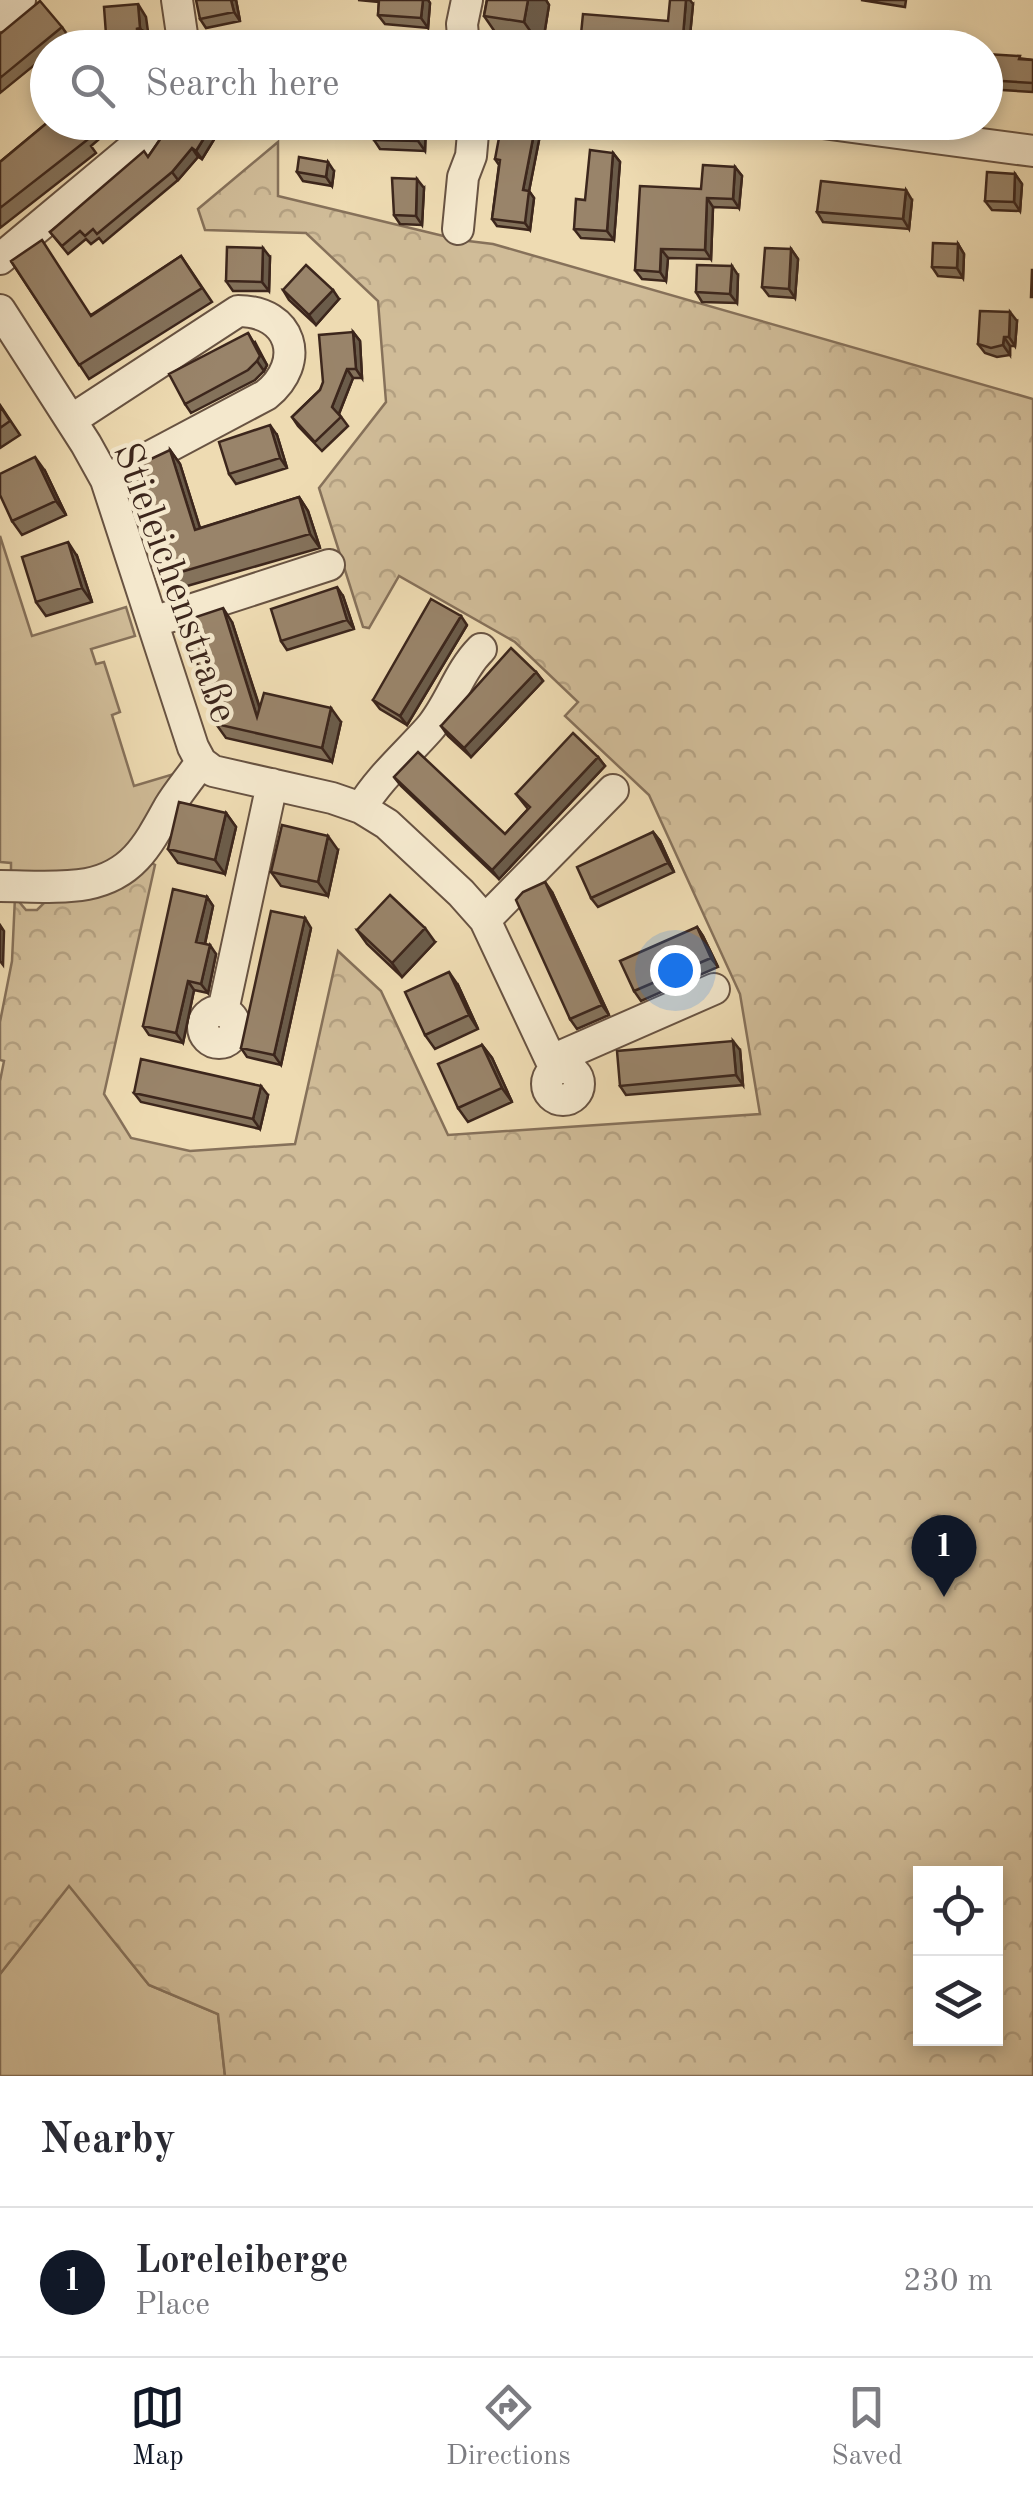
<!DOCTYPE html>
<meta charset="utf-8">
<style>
:root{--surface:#fff;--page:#f7f7f7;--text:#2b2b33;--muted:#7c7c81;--line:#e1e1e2;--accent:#111827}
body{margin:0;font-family:"Old Standard TT",serif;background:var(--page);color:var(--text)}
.controls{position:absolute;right:30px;bottom:30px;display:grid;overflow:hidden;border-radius:0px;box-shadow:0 5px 15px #0003}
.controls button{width:90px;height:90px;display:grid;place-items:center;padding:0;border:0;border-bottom:2px solid var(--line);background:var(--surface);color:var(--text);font:50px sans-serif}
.you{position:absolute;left:675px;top:970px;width:35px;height:35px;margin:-25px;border:8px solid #fff;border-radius:50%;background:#1a73e8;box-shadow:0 0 0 15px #1a73e833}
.badge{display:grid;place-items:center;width:65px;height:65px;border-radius:50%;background:var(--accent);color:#fff;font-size:32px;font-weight:700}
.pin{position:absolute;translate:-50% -82px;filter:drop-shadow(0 2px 5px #0008)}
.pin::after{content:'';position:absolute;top:52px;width:35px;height:30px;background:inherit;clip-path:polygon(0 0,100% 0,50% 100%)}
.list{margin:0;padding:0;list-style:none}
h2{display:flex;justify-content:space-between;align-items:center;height:130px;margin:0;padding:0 40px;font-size:42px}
h2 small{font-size:32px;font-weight:400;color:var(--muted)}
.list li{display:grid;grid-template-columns:65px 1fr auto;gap:30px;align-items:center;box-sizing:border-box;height:150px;padding:0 40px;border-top:2px solid var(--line)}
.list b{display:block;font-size:38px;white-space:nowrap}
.list p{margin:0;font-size:32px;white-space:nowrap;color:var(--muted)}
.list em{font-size:32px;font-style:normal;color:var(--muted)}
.icon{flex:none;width:55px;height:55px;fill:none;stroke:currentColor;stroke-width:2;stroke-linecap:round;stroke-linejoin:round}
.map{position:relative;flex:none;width:1033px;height:2076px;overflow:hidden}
.search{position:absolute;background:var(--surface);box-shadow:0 5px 15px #0003;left:30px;right:30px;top:30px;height:110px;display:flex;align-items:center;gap:25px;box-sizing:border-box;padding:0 35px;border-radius:55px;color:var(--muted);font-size:38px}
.sheet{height:280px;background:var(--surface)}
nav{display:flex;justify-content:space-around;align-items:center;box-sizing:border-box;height:140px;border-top:2px solid var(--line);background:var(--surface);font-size:28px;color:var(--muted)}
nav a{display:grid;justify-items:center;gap:5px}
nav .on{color:var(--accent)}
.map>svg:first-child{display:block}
.green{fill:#d0bc98;stroke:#86715a;stroke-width:2.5}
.forest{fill:url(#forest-crowns);stroke:#86715a;stroke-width:2.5;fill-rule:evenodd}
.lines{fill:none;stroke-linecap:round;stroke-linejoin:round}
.minor-casing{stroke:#685342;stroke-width:34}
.minor{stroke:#f4e8cd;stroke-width:30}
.wall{fill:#84725b;stroke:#3c261c;stroke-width:2.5}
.shaded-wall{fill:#6b5c4a;stroke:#3c261c;stroke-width:2.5}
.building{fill:#99846a;stroke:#3c261c;stroke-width:2.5}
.labels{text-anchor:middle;stroke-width:9;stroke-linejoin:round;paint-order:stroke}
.street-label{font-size:40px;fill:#3c261c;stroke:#f4e8cd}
</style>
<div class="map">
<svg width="1033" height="2076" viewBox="0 0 1033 2076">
<defs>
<pattern id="forest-crowns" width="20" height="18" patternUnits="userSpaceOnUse" patternTransform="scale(2.5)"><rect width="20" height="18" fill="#d0bc98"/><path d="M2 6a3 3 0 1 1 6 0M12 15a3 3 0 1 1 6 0" fill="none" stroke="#b4a182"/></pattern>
</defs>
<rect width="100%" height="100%" fill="#eedbb2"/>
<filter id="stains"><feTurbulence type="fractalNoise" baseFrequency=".002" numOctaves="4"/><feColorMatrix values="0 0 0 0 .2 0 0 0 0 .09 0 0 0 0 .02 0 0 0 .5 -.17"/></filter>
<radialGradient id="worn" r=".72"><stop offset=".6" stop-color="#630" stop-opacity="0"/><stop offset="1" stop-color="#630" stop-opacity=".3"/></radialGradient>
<path class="green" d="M 0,536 L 32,636 L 126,607 L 135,636 L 91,649 L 96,664 L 104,662 L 120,712 L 112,715 L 134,786 L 184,771 L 116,867 L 11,877 L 11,863 L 0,862 Z
M 69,1885 L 149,1985 L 218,2014 L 225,2076 L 0,2076 L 0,1974 Z"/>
<path class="forest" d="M 278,142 L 278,196 L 460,240 L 493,244 L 1033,399 L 1033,2076 L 225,2076 L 218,2014 L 149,1985 L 69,1886 L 0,1974 L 0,1081 L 4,1061 L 0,1060 L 0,1022 L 12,961 L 15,897 L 26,910 L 37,910 L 55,892 L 146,860 L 155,865 L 104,1094 L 131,1138 L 190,1151 L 295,1144 L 338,951 L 381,991 L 448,1135 L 760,1114 L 740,994 L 649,795 L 565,716 L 578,702 L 515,642 L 399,576 L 369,628 L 363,627 L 319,488 L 386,402 L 378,301 L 306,233 L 205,230 L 198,209 ZM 920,1874 L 996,1874 L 996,2038 L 920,2038 Z"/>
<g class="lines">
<defs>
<path id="minor" d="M 177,0 L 184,48
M 0,16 L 20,0
M 464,48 L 462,24 L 467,0
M 815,122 L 1033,151
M 458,229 L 463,177 L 471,156 L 474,122
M 0,259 L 146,137 L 157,122
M 0,310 L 86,444 L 106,480 L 193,747 L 201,762 L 213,771 L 332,798 L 361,808 L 387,824 L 461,893 L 485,920 L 555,1069
M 71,420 L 238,311 C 292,311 307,362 266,395 L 106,480
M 153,622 L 329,565
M 361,808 C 380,777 405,756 429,729 C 450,705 458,672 481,649
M 0,886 C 28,886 60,889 87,884 C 133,875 148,845 169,807 C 178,792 191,777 201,762
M 485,920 L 613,790
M203 1027a16 16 0 1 1 32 0a16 16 0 1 1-32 0Z
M 223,1011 L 272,784
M 552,1060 L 714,989
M547 1084a16 16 0 1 1 32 0a16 16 0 1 1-32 0Z"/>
</defs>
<use href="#minor" class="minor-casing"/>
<use href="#minor" class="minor"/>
</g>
<path class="wall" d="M 236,0 L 240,21 L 206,28 L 200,19 Z
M 358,0 L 428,0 L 430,3 L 428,28 L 385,24 L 378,15 L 379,2 Z
M 487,0 L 546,0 L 549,5 L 542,48 L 502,42 L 484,16 Z
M 861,0 L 906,0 L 905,7 Z
M 693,4 L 690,36 L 749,41 L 834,39 L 840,48 L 583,48 L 580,44 L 668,21 Z
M 62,27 L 69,37 L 56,48 L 48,48 L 48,54 L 0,93 L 0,34 Z
M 986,54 L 1033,60 L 1033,92 L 986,89 Z
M 48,122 L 119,122 L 91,146 L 96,153 L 0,228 L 0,162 Z
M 172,122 L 217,122 L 221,128 L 202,159 L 198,157 L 178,180 L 103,243 L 99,238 L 91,244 L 86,239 L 68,254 L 50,232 L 148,157 Z
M 426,122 L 425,151 L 380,149 L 374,140 Z
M 535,128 L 540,135 L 529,191 L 534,198 L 530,230 L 497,226 L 492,219 L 499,165 L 495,159 Z
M 613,153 L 620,162 L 614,240 L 581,238 L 574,229 L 585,200 Z
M 735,167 L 742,176 L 739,208 L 713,207 L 711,259 L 668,258 L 666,281 L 642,279 L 635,270 L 701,189 Z
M 334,171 L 332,186 L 303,181 L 297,172 Z
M 1015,174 L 1022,184 L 1020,211 L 992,210 L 985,201 Z
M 424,188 L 422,225 L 400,224 L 394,215 Z
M 912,200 L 909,229 L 823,222 L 817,212 Z
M 958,244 L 964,254 L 963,278 L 938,276 L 932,267 Z
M 791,249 L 798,259 L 795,298 L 769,296 L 762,287 Z
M 181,256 L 212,302 L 89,379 L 11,261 L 91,315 Z
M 270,257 L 269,291 L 233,291 L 226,281 Z
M 738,275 L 737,303 L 702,302 L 696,292 Z
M 283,290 L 339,299 L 316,325 L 289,300 Z
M 1017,321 L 1015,346 L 1010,346 L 1010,355 L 997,357 L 985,353 L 978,344 Z
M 353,332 L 360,341 L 362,378 L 353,378 L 339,414 L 348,426 L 322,451 L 298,426 L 292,417 L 320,390 Z
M 255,342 L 267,365 L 264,371 L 255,380 L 191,413 L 185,404 Z
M 0,405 L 20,435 L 0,448 Z
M 277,435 L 287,468 L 236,484 L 229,474 Z
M 170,450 L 180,464 L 200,528 L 299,497 L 308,511 L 320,548 L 180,588 L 171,575 Z
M 45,471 L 66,515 L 22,535 L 12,521 Z
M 77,556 L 92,602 L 46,616 L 36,602 Z
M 343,596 L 354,629 L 287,650 L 281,641 Z
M 232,622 L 260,708 L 341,722 L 332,762 L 226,738 L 216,724 Z
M 467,625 L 407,725 L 380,709 L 373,700 Z
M 536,672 L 543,681 L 471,757 L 448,736 L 441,726 Z
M 598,757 L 605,766 L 499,879 L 401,786 L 394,777 L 505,834 L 528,809 L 516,794 Z
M 226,813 L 236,827 L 225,874 L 178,863 L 168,849 Z
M 653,832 L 660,841 L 674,872 L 598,907 L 591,898 Z
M 338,850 L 328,896 L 281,886 L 271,872 Z
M 552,892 L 609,1015 L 577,1029 L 570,1019 Z
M 207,897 L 213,906 L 205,944 L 216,954 L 208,993 L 194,990 L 183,1043 L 149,1035 L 143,1026 Z
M 697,927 L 703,936 L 718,967 L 641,1001 L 634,991 Z
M 311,928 L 281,1065 L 247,1057 L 241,1048 Z
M 357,930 L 435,942 L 402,977 L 367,944 Z
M 458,985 L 478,1029 L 435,1049 L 425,1035 Z
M 482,1045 L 492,1058 L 512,1102 L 468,1122 L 458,1108 Z
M 740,1050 L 743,1085 L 626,1095 L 620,1086 Z
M 134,1093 L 268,1095 L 260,1129 L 141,1102 Z"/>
<path class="shaded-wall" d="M 231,0 L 236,0 L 240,21 L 234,12 Z
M 423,0 L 428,0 L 430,3 L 428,28 L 421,18 Z
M 528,0 L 546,0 L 549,5 L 542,48 L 524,22 Z
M 686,0 L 690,0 L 693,4 L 689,45 L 683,36 Z
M 138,4 L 146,17 L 149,39 L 151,43 L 150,48 L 137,48 L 142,31 L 140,28 Z
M 214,122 L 217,122 L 221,128 L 202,159 L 196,151 Z
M 419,122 L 426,122 L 425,151 L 418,141 Z
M 535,128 L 540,135 L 529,191 L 534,198 L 530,230 L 525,223 L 523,190 Z
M 192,148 L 198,157 L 178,180 L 172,172 Z
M 613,153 L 620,162 L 614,240 L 607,231 Z
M 328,162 L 334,171 L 332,186 L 326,177 Z
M 735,167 L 742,176 L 739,208 L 733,199 Z
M 1015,174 L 1022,184 L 1020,211 L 1014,202 Z
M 417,179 L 424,188 L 422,225 L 416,216 Z
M 906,190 L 912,200 L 909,229 L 903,219 Z
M 707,198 L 713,207 L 711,259 L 705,250 Z
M 958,244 L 964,254 L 963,278 L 957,268 Z
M 263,248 L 270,257 L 269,291 L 262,282 Z
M 661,249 L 668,258 L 666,281 L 660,272 Z
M 791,249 L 798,259 L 795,298 L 789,289 Z
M 732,266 L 738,275 L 737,303 L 730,294 Z
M 333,290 L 339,299 L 316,325 L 309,315 Z
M 1010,312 L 1017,321 L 1015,346 L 1009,337 Z
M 353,332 L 360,341 L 362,378 L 356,369 Z
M 248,333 L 267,365 L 264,371 L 257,361 Z
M 1004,337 L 1010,346 L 1010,355 L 1003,345 Z
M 347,369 L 353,378 L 338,416 L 332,407 Z
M 270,425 L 277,435 L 287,468 L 280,458 Z
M 170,450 L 180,464 L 205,544 L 195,530 Z
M 35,457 L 45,471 L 66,515 L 56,501 Z
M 299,497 L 308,511 L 320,548 L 310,534 Z
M 68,542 L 77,556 L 92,602 L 82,588 Z
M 337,587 L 343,596 L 354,629 L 347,620 Z
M 223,608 L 232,622 L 267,731 L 257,717 Z
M 461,616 L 467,625 L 407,725 L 400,716 Z
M 536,672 L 543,681 L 471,757 L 464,748 Z
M 331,708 L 341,722 L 332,762 L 322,748 Z
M 598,757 L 605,766 L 499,879 L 492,870 Z
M 226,813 L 236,827 L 225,874 L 215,860 Z
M 653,832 L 660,841 L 674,872 L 668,863 Z
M 328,836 L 338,850 L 328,896 L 318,882 Z
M 545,882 L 552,892 L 609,1015 L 602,1005 Z
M 207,897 L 213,906 L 203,952 L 196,942 Z
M 305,918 L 311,928 L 281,1065 L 274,1055 Z
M 0,925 L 4,931 L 3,965 L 0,961 Z
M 697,927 L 703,936 L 718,967 L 711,958 Z
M 425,928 L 435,942 L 402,977 L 392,963 Z
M 210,945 L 216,954 L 208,993 L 201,984 Z
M 449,972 L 458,985 L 478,1029 L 469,1015 Z
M 188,981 L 194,990 L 183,1043 L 176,1033 Z
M 733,1041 L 740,1050 L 743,1085 L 736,1075 Z
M 482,1045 L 492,1058 L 512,1102 L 502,1088 Z
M 261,1086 L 268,1095 L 260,1129 L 253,1119 Z"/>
<path class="building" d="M 196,0 L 231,0 L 234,12 L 200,19 Z
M 379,0 L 423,0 L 421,18 L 378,15 Z
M 487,0 L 528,0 L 524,22 L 484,16 Z
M 670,0 L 686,0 L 683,36 L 749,41 L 749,33 L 834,39 L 833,48 L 624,48 L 580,44 L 583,14 L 668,21 Z
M 40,1 L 62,27 L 0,78 L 0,34 Z
M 138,4 L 140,28 L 136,29 L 142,30 L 137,48 L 107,48 L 104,7 Z
M 200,43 L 225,48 L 200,48 Z
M 986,54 L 1020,56 L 1019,59 L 1033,60 L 1033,83 L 986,80 Z
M 48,122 L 97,122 L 82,134 L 87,140 L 0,208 L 0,162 Z
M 172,122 L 214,122 L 196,151 L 192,148 L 172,172 L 97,234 L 93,229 L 85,236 L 80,231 L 62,246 L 50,232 L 144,151 L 148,157 Z
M 374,122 L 419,122 L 418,141 L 374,140 Z
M 502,122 L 535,128 L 523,190 L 529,191 L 525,223 L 492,219 L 500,160 L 495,159 Z
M 590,150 L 613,153 L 607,231 L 574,229 L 576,199 L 585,200 Z
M 299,157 L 328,162 L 326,177 L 297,172 Z
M 703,165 L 735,167 L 733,199 L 707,198 L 705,250 L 661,249 L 660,272 L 635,270 L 640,186 L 701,189 Z
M 987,172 L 1015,174 L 1014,202 L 985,201 Z
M 392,178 L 417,179 L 416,216 L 394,215 Z
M 821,181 L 906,190 L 903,219 L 817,212 Z
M 42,240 L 91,316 L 181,256 L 202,288 L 79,365 L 11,261 Z
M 933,243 L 958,244 L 957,268 L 932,267 Z
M 227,247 L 263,248 L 262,282 L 226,281 Z
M 765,248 L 791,249 L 789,289 L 762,287 Z
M 306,265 L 333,290 L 309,315 L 283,290 Z
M 697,265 L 732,266 L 730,294 L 696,292 Z
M 1032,270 L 1033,270 L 1033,297 L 1031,297 Z
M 980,311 L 1010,312 L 1009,337 L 1004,337 L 1003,345 L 991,348 L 978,344 Z
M 353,332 L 356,369 L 347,369 L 332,407 L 341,417 L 315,442 L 292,417 L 320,390 L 323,382 L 319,335 Z
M 248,333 L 260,356 L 257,361 L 248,370 L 185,404 L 169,374 Z
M 0,406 L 10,421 L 0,428 Z
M 270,425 L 280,458 L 229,474 L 219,442 Z
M 170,450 L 195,530 L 299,497 L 310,534 L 171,575 L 136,466 Z
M 35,457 L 56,501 L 12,521 L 0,495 L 0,474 Z
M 68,542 L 82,588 L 36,602 L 22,557 Z
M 337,587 L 347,620 L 281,641 L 271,609 Z
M 431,599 L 461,616 L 400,716 L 373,700 Z
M 223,608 L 257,717 L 264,693 L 331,708 L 322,748 L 216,724 L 184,621 Z
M 511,648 L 536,672 L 464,748 L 441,726 Z
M 573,733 L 598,757 L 492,870 L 394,777 L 418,752 L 505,834 L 530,807 L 516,794 Z
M 179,802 L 226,813 L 215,860 L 168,849 Z
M 282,825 L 328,836 L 318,882 L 271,872 Z
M 653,832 L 668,863 L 591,898 L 577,867 Z
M 545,882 L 602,1005 L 570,1019 L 516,900 L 523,892 Z
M 173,889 L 207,897 L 196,942 L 210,945 L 201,984 L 188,981 L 176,1033 L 143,1026 Z
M 390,895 L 425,928 L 392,963 L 357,930 Z
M 271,911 L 305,918 L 274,1055 L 241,1048 Z
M 697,927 L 711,958 L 634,991 L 620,961 Z
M 449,972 L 469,1015 L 425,1035 L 405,992 Z
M 733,1041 L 736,1075 L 620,1086 L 617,1051 Z
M 482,1045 L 502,1088 L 458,1108 L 438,1064 Z
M 141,1059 L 261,1086 L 253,1119 L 134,1093 Z"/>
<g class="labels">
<g class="street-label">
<text transform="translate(177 582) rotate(70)" y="14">Stieleichenstraße</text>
</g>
</g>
<rect width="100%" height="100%" filter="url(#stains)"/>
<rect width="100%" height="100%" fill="url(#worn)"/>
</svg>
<div class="controls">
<button><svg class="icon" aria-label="locate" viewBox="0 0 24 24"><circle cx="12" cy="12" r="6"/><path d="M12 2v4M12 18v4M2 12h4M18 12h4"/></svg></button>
<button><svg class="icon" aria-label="layers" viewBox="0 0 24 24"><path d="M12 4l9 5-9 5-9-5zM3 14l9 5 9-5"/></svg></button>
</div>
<div class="you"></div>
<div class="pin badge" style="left:944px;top:1597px">1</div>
<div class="search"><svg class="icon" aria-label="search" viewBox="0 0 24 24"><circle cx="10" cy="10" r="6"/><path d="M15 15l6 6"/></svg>Search here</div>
</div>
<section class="sheet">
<h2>Nearby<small></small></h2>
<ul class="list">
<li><span class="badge">1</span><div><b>Loreleiberge</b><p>Place</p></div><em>230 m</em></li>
</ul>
</section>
<nav>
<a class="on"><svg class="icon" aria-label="map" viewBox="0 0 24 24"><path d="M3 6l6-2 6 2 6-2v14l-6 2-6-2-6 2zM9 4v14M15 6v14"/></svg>Map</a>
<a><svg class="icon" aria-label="directions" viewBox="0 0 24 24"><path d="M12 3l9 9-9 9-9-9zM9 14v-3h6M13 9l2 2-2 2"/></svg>Directions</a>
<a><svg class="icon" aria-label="saved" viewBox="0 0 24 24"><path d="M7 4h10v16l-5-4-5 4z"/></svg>Saved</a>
</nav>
